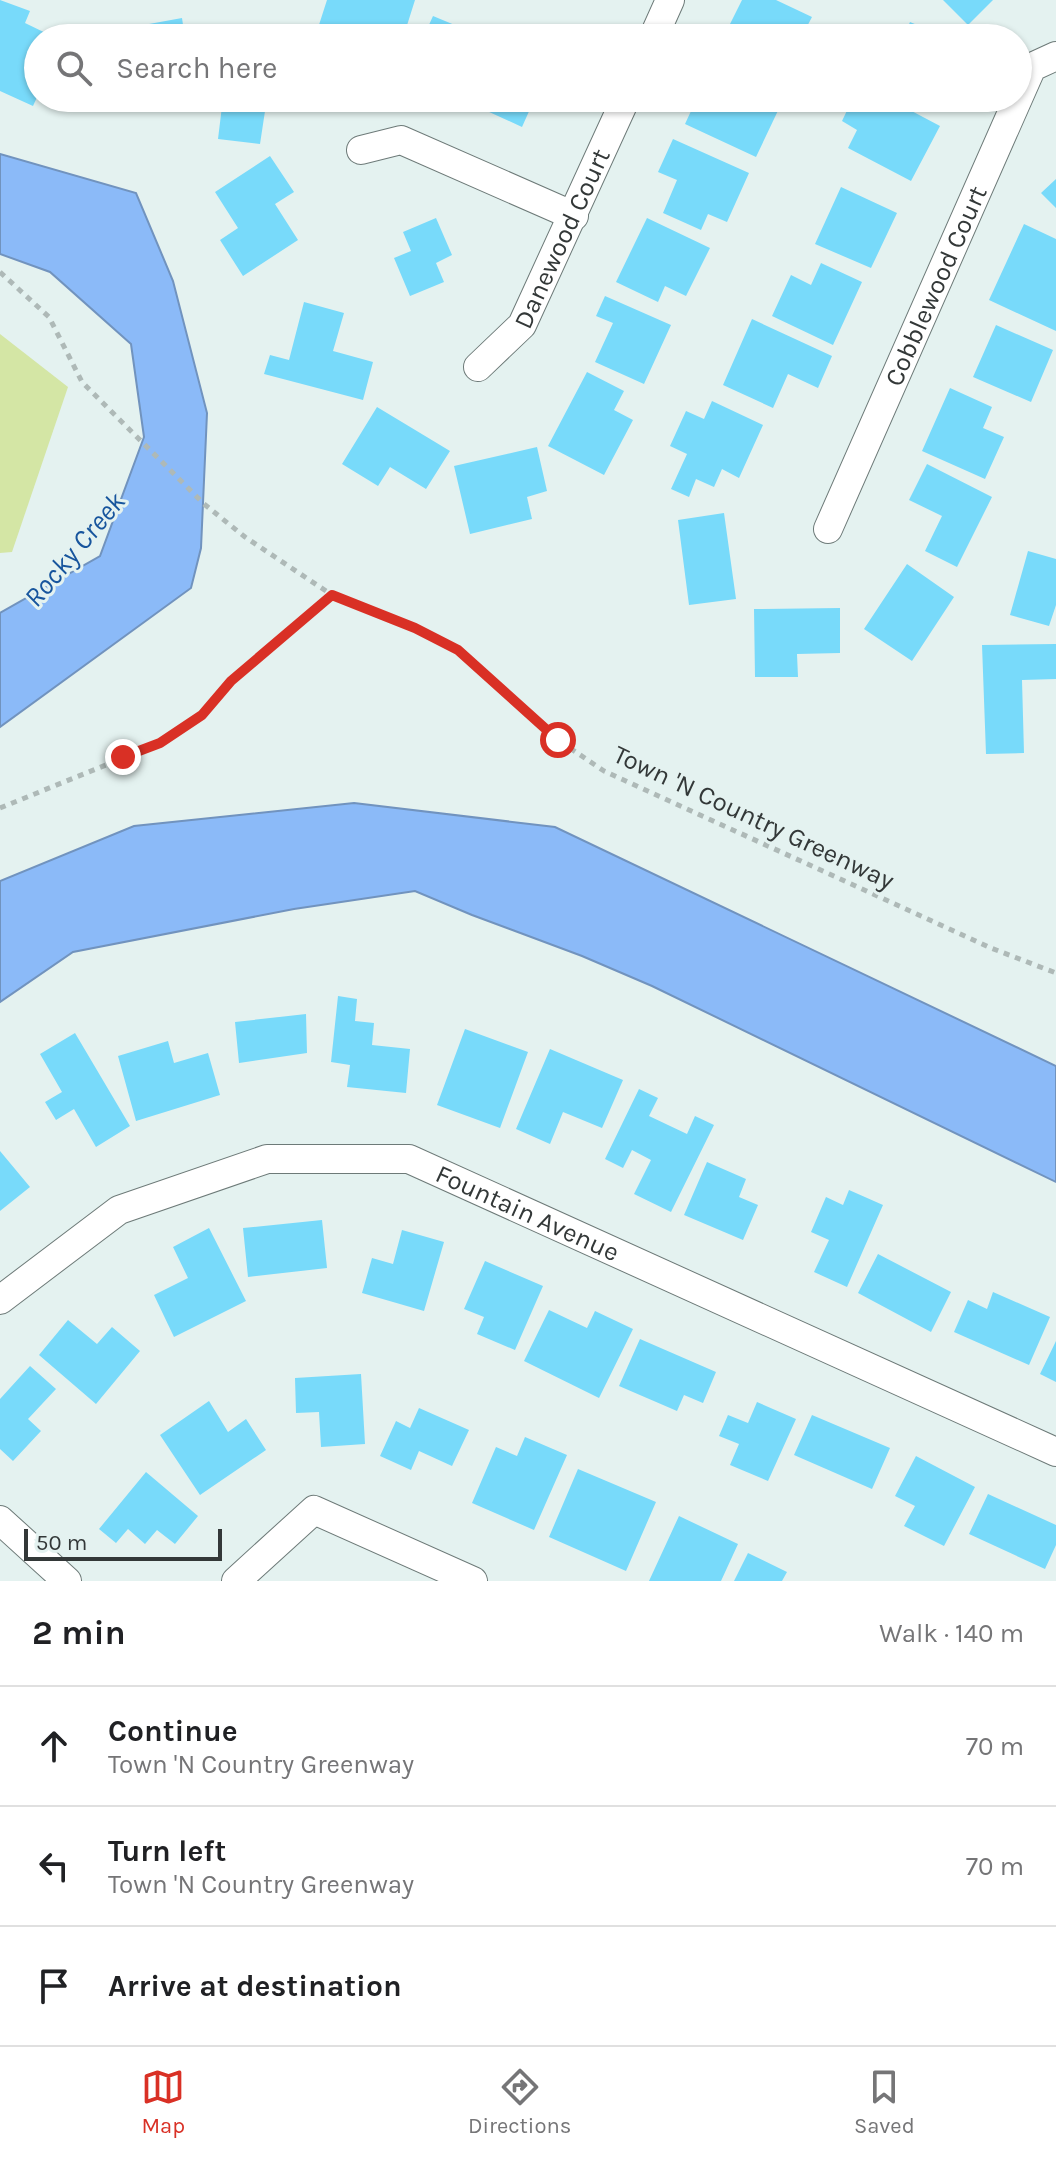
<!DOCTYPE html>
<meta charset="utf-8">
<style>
:root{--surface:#fff;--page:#f6f6f6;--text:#202124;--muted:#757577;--line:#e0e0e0;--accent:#d93025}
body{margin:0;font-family:Karla,sans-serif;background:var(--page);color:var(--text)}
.scale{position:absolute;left:24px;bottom:20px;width:198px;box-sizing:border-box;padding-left:8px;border:4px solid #333838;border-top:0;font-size:22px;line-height:28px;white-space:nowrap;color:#333838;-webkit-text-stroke:6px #e4f2f0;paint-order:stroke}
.stop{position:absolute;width:24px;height:24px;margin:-18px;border:6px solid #d93025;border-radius:50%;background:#fff}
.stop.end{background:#d93025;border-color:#fff;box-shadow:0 2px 8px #0008}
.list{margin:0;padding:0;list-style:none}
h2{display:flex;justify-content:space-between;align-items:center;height:104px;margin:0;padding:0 32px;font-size:34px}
h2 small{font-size:26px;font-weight:400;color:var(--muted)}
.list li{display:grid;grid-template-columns:52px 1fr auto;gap:24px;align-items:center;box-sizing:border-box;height:120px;padding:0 32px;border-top:2px solid var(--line)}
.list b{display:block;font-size:30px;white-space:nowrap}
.list p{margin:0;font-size:26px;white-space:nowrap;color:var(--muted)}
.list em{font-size:26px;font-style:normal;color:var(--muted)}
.icon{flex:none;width:44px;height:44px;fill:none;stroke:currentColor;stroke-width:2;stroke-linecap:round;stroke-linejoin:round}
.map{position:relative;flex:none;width:1056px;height:1581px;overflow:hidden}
.search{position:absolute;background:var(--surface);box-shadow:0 2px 6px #0004;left:24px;right:24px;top:24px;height:88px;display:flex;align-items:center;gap:20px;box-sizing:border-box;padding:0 28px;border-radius:44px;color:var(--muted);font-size:30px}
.sheet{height:464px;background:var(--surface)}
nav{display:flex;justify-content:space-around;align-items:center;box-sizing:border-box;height:112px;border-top:2px solid var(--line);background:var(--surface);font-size:22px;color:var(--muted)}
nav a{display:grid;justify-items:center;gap:4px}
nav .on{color:var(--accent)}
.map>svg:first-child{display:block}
.green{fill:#d4e6a5}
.water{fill:#8bbaf8;stroke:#7193be;stroke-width:2}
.building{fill:#78dafa}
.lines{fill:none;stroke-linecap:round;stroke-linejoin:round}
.minor-casing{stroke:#6d7a78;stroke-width:30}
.path{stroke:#aeb9b7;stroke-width:5;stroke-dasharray:6 6;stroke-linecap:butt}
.minor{stroke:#fff;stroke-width:28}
.route{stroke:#d93025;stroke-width:10}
.labels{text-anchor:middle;stroke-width:6;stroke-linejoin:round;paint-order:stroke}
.street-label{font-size:26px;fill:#333838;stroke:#e4f2f0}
.water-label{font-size:28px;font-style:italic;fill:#17559d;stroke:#e4f2f0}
</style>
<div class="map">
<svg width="1056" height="1581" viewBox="0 0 1056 1581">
<rect width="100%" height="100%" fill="#e4f2f0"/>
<path class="green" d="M 0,334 L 68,387 L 12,552 L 0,553 Z"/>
<path class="water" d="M 0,154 L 136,193 L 173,281 L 207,413 L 201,548 L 191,588 L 0,727 L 0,613 L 100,556 L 144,437 L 131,344 L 50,272 L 0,254 Z
M 354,803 L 555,827 L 1056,1066 L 1056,1182 L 652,986 L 582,956 L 472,915 L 415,891 L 294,909 L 73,952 L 0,1002 L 0,881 L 134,826 Z"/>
<path class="building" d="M 0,0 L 30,11 L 25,23 L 56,38 L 38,38 L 38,95 L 33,106 L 0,91 Z
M 327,0 L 415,0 L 403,38 L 338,38 L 317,31 Z
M 742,0 L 776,0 L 812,17 L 801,38 L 723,38 Z
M 943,0 L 993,0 L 968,25 Z
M 433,16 L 486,38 L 423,38 Z
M 182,18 L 185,38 L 84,38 L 83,36 Z
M 910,22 L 948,38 L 903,38 Z
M 223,98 L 267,98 L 260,144 L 218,139 Z
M 493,98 L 535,98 L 522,127 L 487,111 Z
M 551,98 L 578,98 L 573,108 Z
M 697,98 L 784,98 L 756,157 L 685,124 Z
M 853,98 L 887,98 L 940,126 L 911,181 L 848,148 L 857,130 L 842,121 Z
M 673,139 L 749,173 L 727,222 L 708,214 L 701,230 L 663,213 L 677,180 L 658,172 Z
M 270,156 L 294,192 L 275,204 L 298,240 L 243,276 L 220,240 L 238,228 L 215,192 Z
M 1056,179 L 1056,208 L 1041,193 Z
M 841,187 L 897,213 L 871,268 L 815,244 Z
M 436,218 L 452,255 L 436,263 L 444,282 L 410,296 L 394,258 L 411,251 L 403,232 Z
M 647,218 L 710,248 L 686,296 L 665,286 L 658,302 L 616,282 Z
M 1024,224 L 1056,239 L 1056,331 L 989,300 Z
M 821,263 L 862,282 L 833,345 L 772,316 L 791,275 L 811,285 Z
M 605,296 L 671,325 L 644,384 L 595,362 L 613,323 L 596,316 Z
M 304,302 L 344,313 L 333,351 L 373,362 L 363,400 L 264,374 L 270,355 L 289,360 Z
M 752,319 L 832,356 L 818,388 L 788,374 L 773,408 L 723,385 Z
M 996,325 L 1053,350 L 1031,402 L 973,377 Z
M 587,372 L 624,391 L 614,410 L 633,420 L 604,475 L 548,446 Z
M 950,388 L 992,407 L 983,428 L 1004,437 L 985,479 L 922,451 Z
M 712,401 L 763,425 L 739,478 L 722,469 L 714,487 L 696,479 L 689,497 L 671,489 L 687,454 L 670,446 L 686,411 L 704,419 Z
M 377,407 L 450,451 L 426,489 L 390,467 L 378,486 L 342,464 Z
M 537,447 L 547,491 L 527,497 L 532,519 L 470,534 L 454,466 Z
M 927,464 L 992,497 L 957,567 L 925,551 L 942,516 L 909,500 Z
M 724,513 L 736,599 L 689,605 L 678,520 Z
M 1028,551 L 1056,559 L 1056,605 L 1049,626 L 1010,615 Z
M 907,564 L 954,597 L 912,661 L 864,629 Z
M 840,608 L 840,653 L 797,654 L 798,677 L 755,677 L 754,609 Z
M 1056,644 L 1056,679 L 1022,680 L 1024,753 L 986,754 L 982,645 Z
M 338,996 L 357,999 L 355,1021 L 374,1023 L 372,1045 L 410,1049 L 406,1093 L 347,1087 L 350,1065 L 331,1062 Z
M 306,1014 L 307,1053 L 239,1063 L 235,1022 Z
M 465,1029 L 528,1052 L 500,1128 L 437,1105 Z
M 75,1033 L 130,1126 L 96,1147 L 74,1109 L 56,1120 L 45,1102 L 62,1092 L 40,1054 Z
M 168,1041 L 174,1063 L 208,1053 L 220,1095 L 136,1121 L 118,1056 Z
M 550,1049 L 623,1080 L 602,1128 L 563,1112 L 550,1144 L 516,1129 Z
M 639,1089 L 658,1098 L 649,1116 L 687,1134 L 695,1116 L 714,1125 L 671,1212 L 634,1194 L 651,1160 L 632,1150 L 623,1168 L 605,1159 Z
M 0,1151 L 30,1187 L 0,1211 Z
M 707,1162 L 746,1179 L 739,1197 L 758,1205 L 743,1240 L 684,1215 Z
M 849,1190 L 883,1205 L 847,1287 L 814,1272 L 829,1240 L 811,1232 L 826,1197 L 843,1205 Z
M 322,1220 L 327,1268 L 248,1277 L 243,1228 Z
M 209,1228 L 246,1301 L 174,1337 L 154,1295 L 188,1278 L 173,1247 Z
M 402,1230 L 444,1242 L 424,1311 L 362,1293 L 372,1258 L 393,1264 Z
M 878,1254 L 951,1292 L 931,1332 L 858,1293 Z
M 485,1261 L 543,1286 L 515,1350 L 477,1334 L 484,1317 L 464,1309 Z
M 993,1292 L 1050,1317 L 1029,1365 L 954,1332 L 968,1300 L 987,1309 Z
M 549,1310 L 587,1328 L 595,1311 L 633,1329 L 599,1398 L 524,1361 Z
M 68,1320 L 97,1344 L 112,1327 L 140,1351 L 96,1404 L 39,1355 Z
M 640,1339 L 716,1372 L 703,1403 L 684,1395 L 677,1411 L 619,1386 Z
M 1056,1341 L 1056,1382 L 1040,1374 Z
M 30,1366 L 56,1389 L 28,1419 L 41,1431 L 13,1461 L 0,1449 L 0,1399 Z
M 361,1374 L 365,1444 L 321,1447 L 319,1412 L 296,1413 L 295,1378 Z
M 209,1401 L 228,1432 L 246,1419 L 266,1450 L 200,1495 L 160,1435 Z
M 757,1402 L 796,1419 L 768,1481 L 730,1465 L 739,1444 L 719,1436 L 728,1415 L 748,1423 Z
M 419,1408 L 469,1430 L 452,1466 L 419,1451 L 411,1470 L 380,1456 L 396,1421 L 410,1428 Z
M 812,1415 L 890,1448 L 872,1489 L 794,1455 Z
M 525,1437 L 567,1455 L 534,1530 L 472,1503 L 496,1447 L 517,1456 Z
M 916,1456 L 975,1487 L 944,1546 L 904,1526 L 915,1506 L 895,1496 Z
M 578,1469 L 656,1502 L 626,1571 L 549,1537 Z
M 146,1472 L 198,1516 L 175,1544 L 157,1530 L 145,1544 L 128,1529 L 116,1543 L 99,1529 Z
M 988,1494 L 1056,1525 L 1056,1545 L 1045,1569 L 969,1534 Z
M 679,1516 L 738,1544 L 721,1581 L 649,1581 Z
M 748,1553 L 787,1572 L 782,1581 L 734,1581 Z"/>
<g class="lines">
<defs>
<g id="minor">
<path d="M 653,38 L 670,0"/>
<path d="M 361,150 L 401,140 L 574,216"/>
<path id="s1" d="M 478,367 L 522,325 L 626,98"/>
<path id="s2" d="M 828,529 L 1032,67 L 1056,56"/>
<path id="s3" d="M 0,1300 L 119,1210 L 267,1159 L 409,1159 L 1056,1452"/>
<path d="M 0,1520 L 67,1581"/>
<path d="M 236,1581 L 314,1510 L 473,1581"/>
</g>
</defs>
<use href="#minor" class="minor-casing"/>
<path class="path" d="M 0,272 L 49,317 L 82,382 L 204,504 L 245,537 L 332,595 L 415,628 L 458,650 L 558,740 L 604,771 L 991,948 L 1056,973
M 0,808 L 160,743 L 202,715 L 231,681 L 332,595"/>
<use href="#minor" class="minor"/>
</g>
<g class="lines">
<path class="route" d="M 123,757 L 160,743 L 202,715 L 231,681 L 332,595 L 415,628 L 458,650 L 558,740"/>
</g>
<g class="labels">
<g class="street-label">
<text dy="9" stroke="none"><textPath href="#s1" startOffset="156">Danewood Court</textPath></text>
<text dy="9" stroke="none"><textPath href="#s2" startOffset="266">Cobblewood Court</textPath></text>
<text transform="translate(754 817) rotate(25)" y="9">Town 'N Country Greenway</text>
<text dy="9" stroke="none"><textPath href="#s3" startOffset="578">Fountain Avenue</textPath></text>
</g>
<g class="water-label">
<text transform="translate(74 549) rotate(-50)" y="10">Rocky Creek</text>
</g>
</g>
</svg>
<div class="scale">50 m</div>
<div class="stop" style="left:558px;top:740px"></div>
<div class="stop end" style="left:123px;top:757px"></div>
<div class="search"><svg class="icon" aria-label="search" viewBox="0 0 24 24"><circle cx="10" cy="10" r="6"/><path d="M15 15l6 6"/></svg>Search here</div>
</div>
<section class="sheet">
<h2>2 min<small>Walk · 140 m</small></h2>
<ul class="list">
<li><svg class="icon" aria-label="ahead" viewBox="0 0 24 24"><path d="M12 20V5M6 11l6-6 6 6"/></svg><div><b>Continue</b><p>Town 'N Country Greenway</p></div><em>70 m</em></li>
<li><svg class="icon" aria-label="left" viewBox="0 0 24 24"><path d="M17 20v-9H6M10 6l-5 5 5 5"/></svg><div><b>Turn left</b><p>Town 'N Country Greenway</p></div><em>70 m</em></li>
<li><svg class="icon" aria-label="arrive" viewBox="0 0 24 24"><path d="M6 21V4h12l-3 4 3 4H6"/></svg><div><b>Arrive at destination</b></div></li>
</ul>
</section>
<nav>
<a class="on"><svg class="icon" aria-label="map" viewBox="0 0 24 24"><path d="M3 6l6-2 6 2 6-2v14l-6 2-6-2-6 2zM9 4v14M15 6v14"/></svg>Map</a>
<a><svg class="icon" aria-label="directions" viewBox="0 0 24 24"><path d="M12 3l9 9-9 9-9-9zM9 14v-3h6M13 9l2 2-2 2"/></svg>Directions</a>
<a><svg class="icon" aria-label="saved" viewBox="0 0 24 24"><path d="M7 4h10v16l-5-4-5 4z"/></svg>Saved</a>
</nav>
